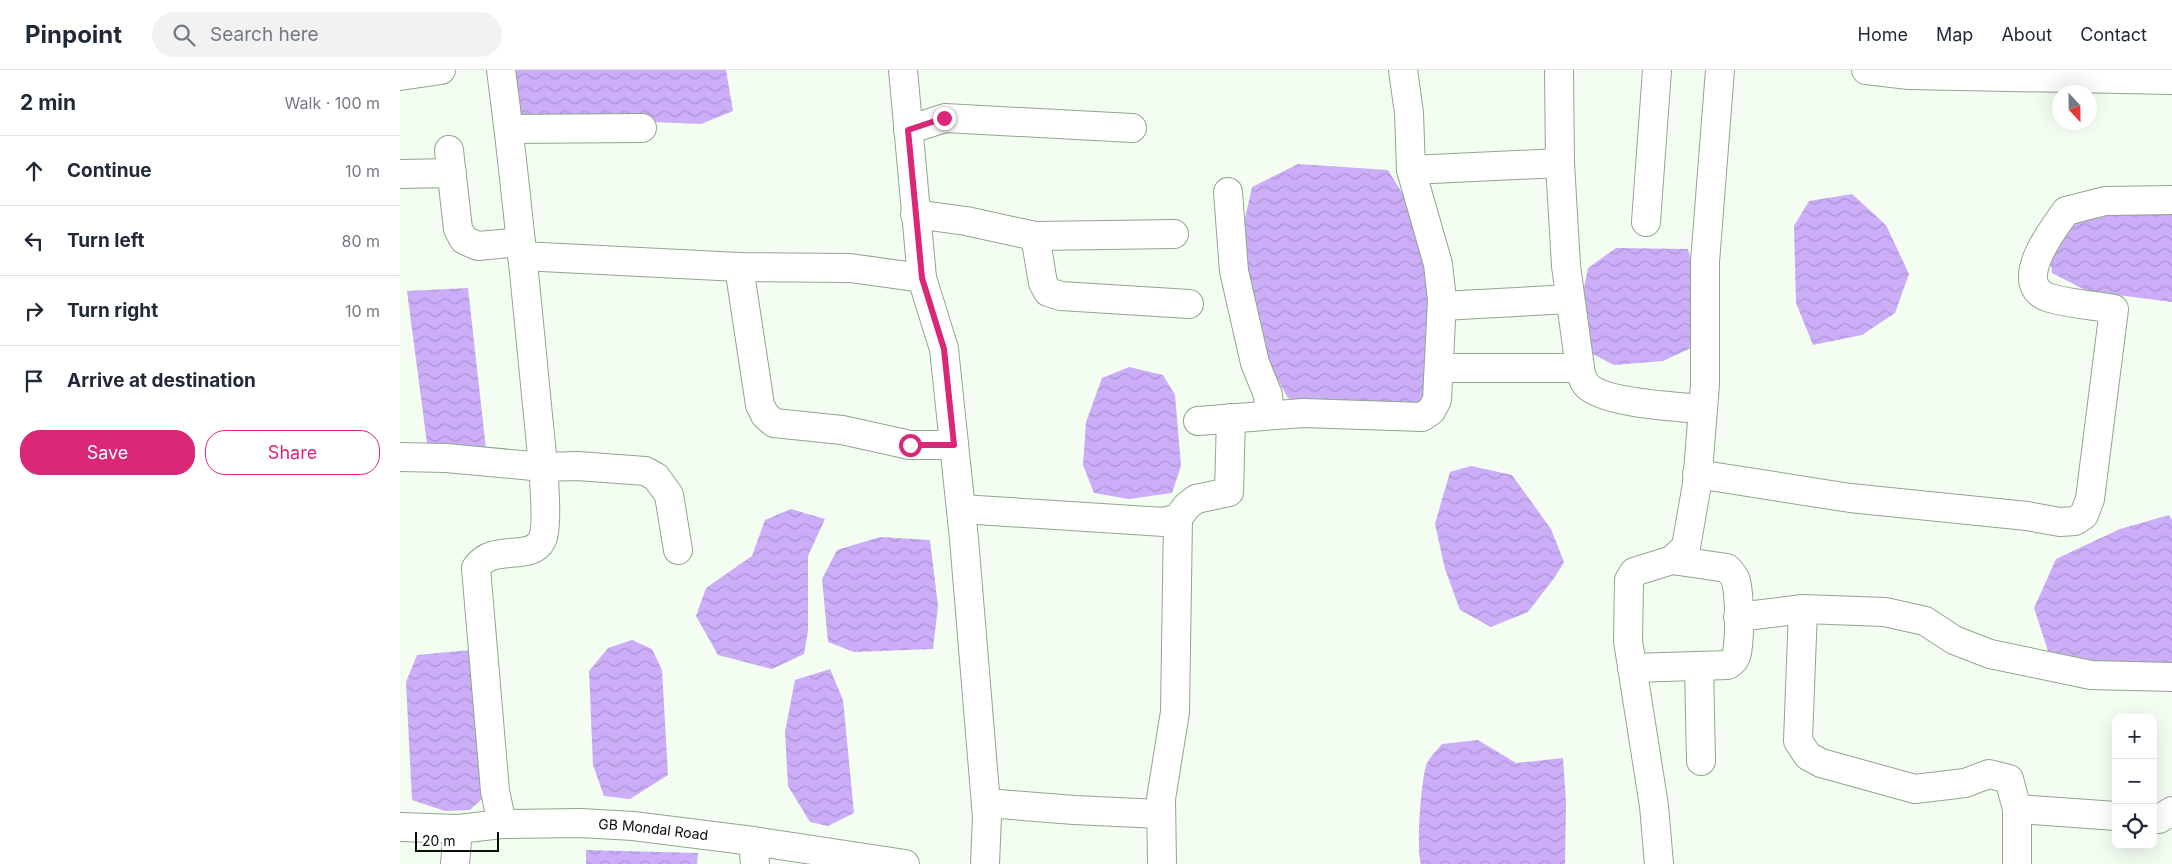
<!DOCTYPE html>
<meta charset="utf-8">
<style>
:root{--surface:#fff;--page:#f2f2f3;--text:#1f2937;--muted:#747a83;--line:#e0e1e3;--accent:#db2777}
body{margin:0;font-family:Inter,sans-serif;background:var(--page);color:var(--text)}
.controls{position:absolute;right:15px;bottom:15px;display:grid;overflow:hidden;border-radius:10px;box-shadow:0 5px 20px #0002}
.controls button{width:45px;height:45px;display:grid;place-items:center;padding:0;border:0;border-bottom:1px solid var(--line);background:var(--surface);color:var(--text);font:25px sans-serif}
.compass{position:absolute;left:1652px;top:15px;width:45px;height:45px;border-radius:50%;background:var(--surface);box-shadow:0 5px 20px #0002;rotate:158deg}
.scale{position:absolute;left:15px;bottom:12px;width:84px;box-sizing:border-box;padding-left:5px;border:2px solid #070e06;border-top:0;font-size:14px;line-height:18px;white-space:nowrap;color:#070e06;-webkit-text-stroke:4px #fff;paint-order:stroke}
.stop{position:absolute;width:15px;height:15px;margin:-11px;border:4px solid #db2777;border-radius:50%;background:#fff}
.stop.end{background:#db2777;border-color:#fff;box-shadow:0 1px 5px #0008}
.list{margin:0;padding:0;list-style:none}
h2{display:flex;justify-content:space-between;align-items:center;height:65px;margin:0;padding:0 20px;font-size:21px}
h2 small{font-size:16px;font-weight:400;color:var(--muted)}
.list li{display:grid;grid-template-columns:32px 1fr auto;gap:15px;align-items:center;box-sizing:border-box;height:70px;padding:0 20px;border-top:1px solid var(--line)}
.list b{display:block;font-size:19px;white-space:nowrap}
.list em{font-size:16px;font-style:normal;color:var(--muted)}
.actions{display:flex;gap:10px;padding:15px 20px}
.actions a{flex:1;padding:11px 0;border:1px solid var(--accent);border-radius:20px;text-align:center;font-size:18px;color:var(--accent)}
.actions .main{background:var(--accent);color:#fff}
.icon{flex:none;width:28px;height:28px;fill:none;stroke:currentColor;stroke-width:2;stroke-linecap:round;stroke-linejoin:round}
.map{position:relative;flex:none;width:1772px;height:794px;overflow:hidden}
header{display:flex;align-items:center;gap:30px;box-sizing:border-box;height:70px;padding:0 25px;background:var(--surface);border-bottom:1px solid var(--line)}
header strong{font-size:24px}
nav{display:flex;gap:28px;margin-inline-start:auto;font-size:18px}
.search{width:350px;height:45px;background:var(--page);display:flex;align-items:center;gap:12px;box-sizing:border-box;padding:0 18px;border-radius:28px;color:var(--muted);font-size:19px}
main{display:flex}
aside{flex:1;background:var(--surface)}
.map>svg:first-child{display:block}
.water{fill:url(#water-waves)}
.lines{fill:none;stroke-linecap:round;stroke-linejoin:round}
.minor-casing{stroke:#90a78c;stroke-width:30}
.minor{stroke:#fff;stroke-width:28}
.route{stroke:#db2777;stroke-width:6}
.labels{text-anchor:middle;stroke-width:4;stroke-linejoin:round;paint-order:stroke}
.street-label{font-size:14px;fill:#070e06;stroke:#fff}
</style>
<header>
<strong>Pinpoint</strong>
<div class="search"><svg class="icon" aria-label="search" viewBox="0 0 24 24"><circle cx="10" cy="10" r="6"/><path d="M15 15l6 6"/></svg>Search here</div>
<nav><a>Home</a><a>Map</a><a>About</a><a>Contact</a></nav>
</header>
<main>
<aside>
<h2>2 min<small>Walk · 100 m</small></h2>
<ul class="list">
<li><svg class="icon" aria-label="ahead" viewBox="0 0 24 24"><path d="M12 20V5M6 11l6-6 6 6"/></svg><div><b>Continue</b></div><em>10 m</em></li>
<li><svg class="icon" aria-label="left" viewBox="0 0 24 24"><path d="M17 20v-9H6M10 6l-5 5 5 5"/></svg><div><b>Turn left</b></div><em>80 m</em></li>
<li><svg class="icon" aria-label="right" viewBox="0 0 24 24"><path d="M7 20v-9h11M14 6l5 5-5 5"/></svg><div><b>Turn right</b></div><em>10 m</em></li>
<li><svg class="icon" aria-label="arrive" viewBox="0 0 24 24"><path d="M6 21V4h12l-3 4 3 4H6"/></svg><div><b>Arrive at destination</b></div></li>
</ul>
<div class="actions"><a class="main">Save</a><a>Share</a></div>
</aside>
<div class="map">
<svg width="1772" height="794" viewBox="0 0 1772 794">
<defs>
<pattern id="water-waves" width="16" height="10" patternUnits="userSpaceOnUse" patternTransform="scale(1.25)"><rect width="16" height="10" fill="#cbadf8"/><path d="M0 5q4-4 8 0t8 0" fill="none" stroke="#ad94d3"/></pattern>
</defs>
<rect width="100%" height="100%" fill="#f3fdf2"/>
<path class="water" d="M 113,0 L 326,0 L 333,41 L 301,54 L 121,47 Z
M 898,94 L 988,100 L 1015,144 L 1031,224 L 1028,334 L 910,338 L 888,328 L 870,297 L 848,215 L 844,153 L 852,117 Z
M 1452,124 L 1486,155 L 1509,204 L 1495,243 L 1462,265 L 1413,275 L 1396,233 L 1394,156 L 1409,131 Z
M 1720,141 L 1772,142 L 1772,232 L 1687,221 L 1652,203 L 1649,179 L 1679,150 Z
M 1216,178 L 1288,179 L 1296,206 L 1291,278 L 1263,291 L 1214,295 L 1189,282 L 1181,233 L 1188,198 Z
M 68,218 L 86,379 L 28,381 L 7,221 Z
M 729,297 L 763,305 L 775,325 L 781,396 L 772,423 L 729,429 L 694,423 L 683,395 L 686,352 L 702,308 Z
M 1071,396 L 1112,405 L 1151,459 L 1164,492 L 1155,507 L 1128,542 L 1091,557 L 1060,540 L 1045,499 L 1035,454 L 1050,402 Z
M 391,439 L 425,449 L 408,486 L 408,561 L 404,584 L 372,599 L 318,585 L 296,546 L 306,518 L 352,486 L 365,450 Z
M 1769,445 L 1772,450 L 1772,601 L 1693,599 L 1648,581 L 1634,538 L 1656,489 L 1720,459 Z
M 480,467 L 530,470 L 538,536 L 533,579 L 454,582 L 428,572 L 422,509 L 437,480 Z
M 232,570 L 252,579 L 262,600 L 268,705 L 230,729 L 204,726 L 193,695 L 189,601 L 208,578 Z
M 71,580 L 88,723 L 70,740 L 45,741 L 12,730 L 6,612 L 17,585 Z
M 430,599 L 443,630 L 454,743 L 428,756 L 410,752 L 388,716 L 385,662 L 395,610 Z
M 1078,670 L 1116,693 L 1163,688 L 1166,732 L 1165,794 L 1021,794 C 1016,780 1021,712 1026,696 C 1028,689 1037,680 1042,674 Z
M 186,780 L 298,783 L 297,794 L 186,794 Z"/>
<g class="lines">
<defs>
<g id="minor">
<path d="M 101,0 C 116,111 126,223 137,335 C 139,358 151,453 142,470 C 130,493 93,472 76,498 L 95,721 L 102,754"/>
<path d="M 503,0 L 522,208 L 544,279 L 564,469 L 587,747 L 585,794"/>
<path d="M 1159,0 L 1160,93 L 1166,196 L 1180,298 C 1181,303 1182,309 1185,313 C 1198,333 1279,337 1303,339"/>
<path d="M 1466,0 L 1509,5 L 1772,10"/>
<path d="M 0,6 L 41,0"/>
<path d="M 109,59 L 242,58"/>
<path d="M 508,60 L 545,48 L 732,58"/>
<path d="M 49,80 L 58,159 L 64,170 L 78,176 L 121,172"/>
<path d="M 1011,100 L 1160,93"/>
<path d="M 0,104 L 52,103"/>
<path d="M 828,122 L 834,201 L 855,293 L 868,325 L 870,345"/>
<path d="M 515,144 L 566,151 L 635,166 L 643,213 L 648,222 L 661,226 L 789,234"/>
<path d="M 1246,152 L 1257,0"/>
<path d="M 635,166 L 774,164"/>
<path d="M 122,186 L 339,197 L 450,198 L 522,208"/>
<path d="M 339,197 L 360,335 L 365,345 L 374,353 L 442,360 L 510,375 L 554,375"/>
<path d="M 1042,236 L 1170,229"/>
<path d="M 1039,298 L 1180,298"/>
<path d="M 798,351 L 903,343 L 1022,347 L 1031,341 L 1037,330 L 1042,230 L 1038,194 L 1011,100 L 1009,43 L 1003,0"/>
<path d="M 0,387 L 46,388 L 143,397 L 178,396 L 245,401 L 256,407 L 269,425 L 278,480"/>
<path d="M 1297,404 L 1450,428 L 1627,446 L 1660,452 L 1675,451 L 1684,445 L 1690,429 L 1714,239 C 1693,235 1670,234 1650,228 C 1609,216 1653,159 1666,141 L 1705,131 L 1772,130"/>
<path d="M 561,439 L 764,452 L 778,448 L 787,436 L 796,429 L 829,422 L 831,348"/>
<path d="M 1403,539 L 1398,671 L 1408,686 L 1421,693 L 1515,719 L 1565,713 L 1589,704 L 1609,709 L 1617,739 L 1617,794"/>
<path d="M 1338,547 L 1403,539 L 1485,542 L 1525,551 L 1554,570 L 1590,584 L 1691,605 L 1772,607"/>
<path d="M 1299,596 L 1301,691"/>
<path d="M 1232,598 L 1328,595 C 1333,592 1336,589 1337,583 C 1340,565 1340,528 1336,511 C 1334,505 1331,502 1327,498 L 1272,490"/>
<path d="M 586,733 L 674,740 L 761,744"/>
<path d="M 1617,739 L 1716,746"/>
<path d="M 1753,749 L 1759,749 L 1772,741"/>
<path id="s1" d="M 0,757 L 58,759 L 102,754 L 181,753 L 233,756 L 353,771 L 505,794"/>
<path d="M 353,771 L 355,794"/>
<path d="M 55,794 L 58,759"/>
<path d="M 762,794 L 761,729 L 775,642 L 778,448"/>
<path d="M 1259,794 L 1254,736 L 1228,571 L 1229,510 L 1234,502 L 1272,490 L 1286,477 L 1297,414 L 1305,314 L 1305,192 L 1320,0"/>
</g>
</defs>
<use href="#minor" class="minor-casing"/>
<use href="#minor" class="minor"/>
</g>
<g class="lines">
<path class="route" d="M 510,375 L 554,375 L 544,279 L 522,208 L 508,60 L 544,48"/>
</g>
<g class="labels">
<g class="street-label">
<text dy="5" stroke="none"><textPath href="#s1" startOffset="254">GB Mondal Road</textPath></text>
</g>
</g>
</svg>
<div class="controls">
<button>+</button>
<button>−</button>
<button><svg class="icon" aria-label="locate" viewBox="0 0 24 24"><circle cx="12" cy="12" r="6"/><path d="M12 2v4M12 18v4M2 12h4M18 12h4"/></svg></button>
</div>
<svg class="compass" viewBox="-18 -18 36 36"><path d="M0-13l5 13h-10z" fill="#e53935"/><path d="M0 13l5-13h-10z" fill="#747a83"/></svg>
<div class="scale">20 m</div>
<div class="stop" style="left:510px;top:375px"></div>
<div class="stop end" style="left:544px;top:48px"></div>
</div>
</main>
